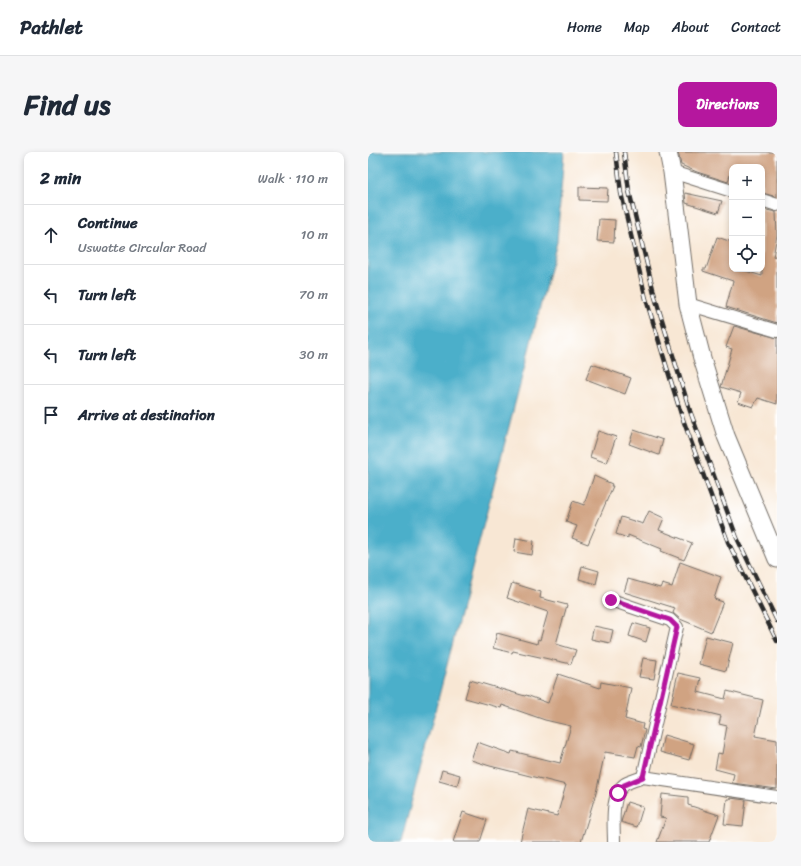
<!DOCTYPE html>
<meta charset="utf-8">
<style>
:root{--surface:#fff;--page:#f6f6f7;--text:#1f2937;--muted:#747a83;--line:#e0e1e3;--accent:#b5179e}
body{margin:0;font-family:Sriracha,sans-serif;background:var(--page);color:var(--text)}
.controls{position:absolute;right:12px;top:12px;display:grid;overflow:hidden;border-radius:8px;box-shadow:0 2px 6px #0003}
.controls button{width:36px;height:36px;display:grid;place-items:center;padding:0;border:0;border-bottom:1px solid var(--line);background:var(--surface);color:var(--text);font:20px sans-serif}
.stop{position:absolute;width:12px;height:12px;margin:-9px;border:3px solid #b5179e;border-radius:50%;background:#fff}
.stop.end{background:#b5179e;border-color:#fff;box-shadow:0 1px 4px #0008}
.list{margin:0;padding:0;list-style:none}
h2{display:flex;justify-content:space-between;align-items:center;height:52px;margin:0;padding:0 16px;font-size:17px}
h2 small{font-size:13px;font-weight:400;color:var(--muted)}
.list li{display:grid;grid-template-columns:26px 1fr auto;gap:12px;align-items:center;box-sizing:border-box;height:60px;padding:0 16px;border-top:1px solid var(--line)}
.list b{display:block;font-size:15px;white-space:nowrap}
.list p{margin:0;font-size:13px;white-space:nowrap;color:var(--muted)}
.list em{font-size:13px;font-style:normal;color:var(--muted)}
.icon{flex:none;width:22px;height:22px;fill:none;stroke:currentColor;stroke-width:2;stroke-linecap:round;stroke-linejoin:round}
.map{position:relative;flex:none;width:409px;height:690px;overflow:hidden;border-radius:8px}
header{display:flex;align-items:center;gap:24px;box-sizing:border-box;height:56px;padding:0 20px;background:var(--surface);border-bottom:1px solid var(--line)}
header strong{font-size:19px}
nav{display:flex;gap:22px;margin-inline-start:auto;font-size:14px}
.intro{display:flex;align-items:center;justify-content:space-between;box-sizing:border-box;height:96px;padding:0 24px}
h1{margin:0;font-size:28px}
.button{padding:10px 18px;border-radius:8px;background:var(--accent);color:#fff;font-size:14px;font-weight:700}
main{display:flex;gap:24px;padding:0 24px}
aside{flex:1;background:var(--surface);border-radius:8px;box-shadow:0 2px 6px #0003}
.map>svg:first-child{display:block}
.water{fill:#4bafca;stroke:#3b6d7a}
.building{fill:#d0a382}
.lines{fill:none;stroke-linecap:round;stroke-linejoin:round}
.street-casing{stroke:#736d66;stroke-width:14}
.secondary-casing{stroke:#736d66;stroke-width:19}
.street{stroke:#fff;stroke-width:12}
.secondary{stroke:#fff;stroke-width:17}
.rail-casing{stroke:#2b2b2b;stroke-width:4.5}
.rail{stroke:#fff;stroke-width:3;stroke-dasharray:9;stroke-linecap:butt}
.route{stroke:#b5179e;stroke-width:5}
</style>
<header>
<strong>Pathlet</strong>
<nav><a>Home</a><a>Map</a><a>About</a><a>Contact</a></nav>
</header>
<div class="intro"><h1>Find us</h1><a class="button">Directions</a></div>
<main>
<aside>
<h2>2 min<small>Walk · 110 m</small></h2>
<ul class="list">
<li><svg class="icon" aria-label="ahead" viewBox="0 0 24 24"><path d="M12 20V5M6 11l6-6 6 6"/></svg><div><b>Continue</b><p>Uswatte Circular Road</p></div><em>10 m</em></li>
<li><svg class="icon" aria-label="left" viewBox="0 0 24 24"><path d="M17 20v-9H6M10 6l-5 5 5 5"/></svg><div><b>Turn left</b></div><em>70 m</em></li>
<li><svg class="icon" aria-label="left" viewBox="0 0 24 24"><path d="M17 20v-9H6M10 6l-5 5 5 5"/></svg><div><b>Turn left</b></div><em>30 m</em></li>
<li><svg class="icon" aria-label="arrive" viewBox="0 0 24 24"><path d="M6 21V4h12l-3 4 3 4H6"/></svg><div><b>Arrive at destination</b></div></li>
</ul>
</aside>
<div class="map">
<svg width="409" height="690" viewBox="0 0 409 690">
<rect width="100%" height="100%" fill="#fff"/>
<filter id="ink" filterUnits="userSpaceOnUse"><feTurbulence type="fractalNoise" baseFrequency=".025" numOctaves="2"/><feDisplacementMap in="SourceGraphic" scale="8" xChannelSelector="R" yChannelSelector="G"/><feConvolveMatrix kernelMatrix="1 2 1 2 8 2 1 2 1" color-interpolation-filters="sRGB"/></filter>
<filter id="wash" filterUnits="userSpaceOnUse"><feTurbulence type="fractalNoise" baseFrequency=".012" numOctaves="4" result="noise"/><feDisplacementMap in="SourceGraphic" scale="16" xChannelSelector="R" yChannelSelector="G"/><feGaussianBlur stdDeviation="0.9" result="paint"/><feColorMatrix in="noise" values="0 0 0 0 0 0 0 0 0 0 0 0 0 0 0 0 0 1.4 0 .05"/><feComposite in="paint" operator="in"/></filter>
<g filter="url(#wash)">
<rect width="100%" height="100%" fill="#f8e7d4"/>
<path class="water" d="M 0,0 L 196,0 L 189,90 L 33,690 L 0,690 Z"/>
<g id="blocks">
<path class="building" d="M 310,0 L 409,0 L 409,45 L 394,41 L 394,15 L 364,15 L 360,30 L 329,20 L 313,13 Z
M 211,35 L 240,36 L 239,49 L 211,48 Z
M 317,41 L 354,49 L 350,61 L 318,51 Z
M 394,57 L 408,60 L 409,83 L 405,105 L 409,103 L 409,171 L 358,155 L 365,129 L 335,119 L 335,117 L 338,117 L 349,85 L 364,90 L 364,117 L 371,117 L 394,124 Z
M 231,67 L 247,68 L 246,90 L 229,89 Z
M 366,174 L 409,186 L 409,252 L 390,246 L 385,255 L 370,250 L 373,241 L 353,235 L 364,197 L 358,195 Z
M 224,212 L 263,226 L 257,242 L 218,227 Z
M 266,278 L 295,288 L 291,303 L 261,292 Z
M 230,279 L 248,285 L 239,311 L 222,305 Z
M 226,324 L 244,332 L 243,334 L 245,334 L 220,392 L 204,386 L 209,374 L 198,370 L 205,349 L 216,353 Z
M 281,359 L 296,366 L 291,378 L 324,391 L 316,408 L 293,399 L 294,397 L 260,383 L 260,386 L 248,382 L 253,365 L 275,372 Z
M 148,386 L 166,389 L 164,403 L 146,400 Z
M 312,410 L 353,425 L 346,447 L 355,450 L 343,480 L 312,467 L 305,461 L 307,456 L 256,440 L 260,427 L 292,436 L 294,432 L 304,435 Z
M 214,414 L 231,419 L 228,432 L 211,427 Z
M 144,431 L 173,440 L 172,446 L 199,453 L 188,492 L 208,498 L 203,512 L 145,499 L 144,501 L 125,496 L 129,481 L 169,492 L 170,487 L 172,488 L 180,460 L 139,446 Z
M 265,471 L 282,476 L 278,490 L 261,484 Z
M 226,474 L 245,478 L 242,491 L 223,487 Z
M 338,484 L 365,491 L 358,519 L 331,512 Z
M 275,506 L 289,508 L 286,527 L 271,525 Z
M 310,521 L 333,526 L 330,540 L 357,547 L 359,539 L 395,548 L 387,584 L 409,588 L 409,637 L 364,631 L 366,622 L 347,617 L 350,601 L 354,602 L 359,574 L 351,572 L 353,564 L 303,552 Z
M 190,522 L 232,536 L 233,530 L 263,536 L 257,567 L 275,572 L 274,577 L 277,578 L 273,595 L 270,594 L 267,605 L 237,600 L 228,641 L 213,690 L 152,690 L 160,657 L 189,664 L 198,633 L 122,614 L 103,608 L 109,590 L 143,602 L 144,599 L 192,611 L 203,574 L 177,568 L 134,553 L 133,556 L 97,546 L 102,528 L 157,544 L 158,543 L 180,551 Z
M 296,583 L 326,592 L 321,608 L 292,600 Z
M 74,618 L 92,623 L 89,634 L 71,629 Z
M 294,642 L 320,645 L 320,653 L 351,663 L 341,690 L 289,690 L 298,666 L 292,665 Z
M 362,646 L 378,648 L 375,674 L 356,672 L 359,647 L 362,647 Z
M 259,650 L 275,655 L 269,675 L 253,670 Z
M 95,660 L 119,668 L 112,690 L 85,690 Z"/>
</g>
</g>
<g filter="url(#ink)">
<use href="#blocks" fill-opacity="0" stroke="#736d66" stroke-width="1"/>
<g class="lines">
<defs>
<path id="street" d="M 304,20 L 364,39
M 394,48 L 409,53
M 320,152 L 409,179
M 243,448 L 302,468 L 309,475 L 275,625
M 246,690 C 246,674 242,642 257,632 C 263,629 270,627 275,625 L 409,645"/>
<path id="secondary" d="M 300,0 L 304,20 L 320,152 L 334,206 L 358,284 L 409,407"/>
</defs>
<use href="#street" class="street-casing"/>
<use href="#secondary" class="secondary-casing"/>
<use href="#street" class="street"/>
<use href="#secondary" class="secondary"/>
<defs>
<path id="rail" d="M 248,0 L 253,41 L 278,147 L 313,262 L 360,390 L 409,489
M 256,0 L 261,39 L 287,145 L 322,259 L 369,386 L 409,469"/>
</defs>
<use href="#rail" class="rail-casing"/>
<use href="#rail" class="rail"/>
</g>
</g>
<g class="lines" filter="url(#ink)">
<path class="route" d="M 243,448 L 302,468 L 309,475 L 275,625 L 256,633 L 250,641"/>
</g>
</svg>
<div class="controls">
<button>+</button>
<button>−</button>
<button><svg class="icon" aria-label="locate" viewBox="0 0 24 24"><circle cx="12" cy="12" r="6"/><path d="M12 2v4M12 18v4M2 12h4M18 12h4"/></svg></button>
</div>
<div class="stop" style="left:250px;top:641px"></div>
<div class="stop end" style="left:243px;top:448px"></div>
</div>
</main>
